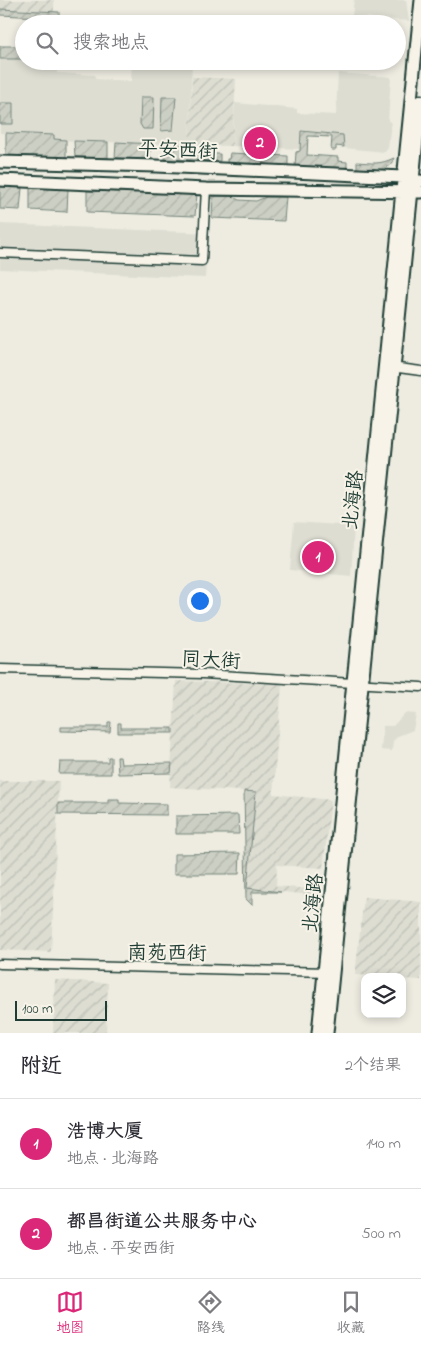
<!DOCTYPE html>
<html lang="zh">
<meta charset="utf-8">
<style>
:root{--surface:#fff;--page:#f2f2f3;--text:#2b2b33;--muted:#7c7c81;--line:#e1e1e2;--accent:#db2777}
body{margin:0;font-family:"Indie Flower","LXGW WenKai TC",sans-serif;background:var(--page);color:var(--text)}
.controls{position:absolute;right:15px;bottom:15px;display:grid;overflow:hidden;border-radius:10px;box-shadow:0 2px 8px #0003}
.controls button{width:45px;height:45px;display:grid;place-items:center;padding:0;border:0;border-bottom:1px solid var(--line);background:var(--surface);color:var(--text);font:25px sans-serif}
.scale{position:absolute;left:15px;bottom:12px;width:92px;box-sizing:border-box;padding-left:5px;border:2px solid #1f3d34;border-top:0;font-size:14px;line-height:18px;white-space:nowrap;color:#1f3d34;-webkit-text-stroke:4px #f7f3e8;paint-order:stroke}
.you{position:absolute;left:199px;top:600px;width:18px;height:18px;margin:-12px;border:4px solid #fff;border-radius:50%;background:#1a73e8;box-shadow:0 0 0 8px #1a73e833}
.badge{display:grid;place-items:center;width:32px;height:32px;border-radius:50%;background:var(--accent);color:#fff;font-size:16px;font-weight:700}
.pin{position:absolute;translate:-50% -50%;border:2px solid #fff;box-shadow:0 1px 5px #0006}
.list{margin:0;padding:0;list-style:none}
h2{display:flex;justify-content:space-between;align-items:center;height:65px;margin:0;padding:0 20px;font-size:21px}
h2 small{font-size:16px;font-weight:400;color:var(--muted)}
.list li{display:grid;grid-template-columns:32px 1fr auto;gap:15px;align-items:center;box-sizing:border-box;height:90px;padding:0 20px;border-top:1px solid var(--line)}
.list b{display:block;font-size:19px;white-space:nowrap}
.list p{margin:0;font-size:16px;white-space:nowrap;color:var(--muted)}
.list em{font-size:16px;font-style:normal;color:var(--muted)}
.icon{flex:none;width:28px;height:28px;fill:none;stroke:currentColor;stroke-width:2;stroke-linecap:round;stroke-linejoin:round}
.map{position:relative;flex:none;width:421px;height:1033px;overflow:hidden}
.search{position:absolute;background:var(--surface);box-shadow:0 2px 8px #0003;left:15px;right:15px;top:15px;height:55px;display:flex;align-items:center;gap:12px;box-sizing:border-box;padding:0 18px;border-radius:28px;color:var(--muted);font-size:19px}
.sheet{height:245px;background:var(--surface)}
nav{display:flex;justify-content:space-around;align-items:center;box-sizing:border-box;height:70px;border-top:1px solid var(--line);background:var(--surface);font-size:14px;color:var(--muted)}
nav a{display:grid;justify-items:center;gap:2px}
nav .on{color:var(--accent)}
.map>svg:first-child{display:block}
.built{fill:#ddddd2}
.industrial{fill:url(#industrial-furrows)}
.garden{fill:url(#garden-furrows);stroke:#76867c}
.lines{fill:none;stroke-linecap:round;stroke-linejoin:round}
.street-casing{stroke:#1f3d34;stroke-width:11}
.primary-casing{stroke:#1f3d34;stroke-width:15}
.street{stroke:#f7f3e8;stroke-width:8}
.primary{stroke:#f7f3e8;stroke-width:11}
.labels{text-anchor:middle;stroke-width:4;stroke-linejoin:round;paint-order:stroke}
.street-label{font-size:20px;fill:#1f3d34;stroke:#f7f3e8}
</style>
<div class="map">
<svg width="421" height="1033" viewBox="0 0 421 1033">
<defs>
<pattern id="industrial-furrows" width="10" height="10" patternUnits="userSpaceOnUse" patternTransform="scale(1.25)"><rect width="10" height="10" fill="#ddddd2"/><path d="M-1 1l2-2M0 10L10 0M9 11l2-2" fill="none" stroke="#bdbfb5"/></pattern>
<pattern id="garden-furrows" width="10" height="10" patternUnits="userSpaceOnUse" patternTransform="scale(1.25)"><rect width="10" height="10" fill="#cccfc4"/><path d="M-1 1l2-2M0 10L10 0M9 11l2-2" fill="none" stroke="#afb3a9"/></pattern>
</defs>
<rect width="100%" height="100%" fill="#eeece1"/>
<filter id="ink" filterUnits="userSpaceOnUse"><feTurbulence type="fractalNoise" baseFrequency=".02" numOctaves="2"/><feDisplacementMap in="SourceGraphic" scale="10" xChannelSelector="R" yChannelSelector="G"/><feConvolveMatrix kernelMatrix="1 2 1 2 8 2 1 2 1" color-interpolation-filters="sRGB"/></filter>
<g filter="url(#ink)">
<path class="built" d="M 354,0 L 406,0 L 409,21 L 352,16 Z
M 0,59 L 24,59 L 24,61 L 57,61 L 57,73 L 95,75 L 95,79 L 131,81 L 132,61 L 192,61 L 189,145 L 74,141 L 54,139 L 54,135 L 0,133 Z
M 338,73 L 391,77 L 388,121 L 391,122 L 388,148 L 385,152 L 344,148 L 342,135 L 301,131 L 300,149 L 232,146 L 235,103 L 297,109 L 297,113 L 336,115 Z
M 0,224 L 208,233 L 205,278 L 0,269 Z
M 294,522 L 354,526 L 351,576 L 290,570 Z
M 405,713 L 416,714 L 413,730 L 398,736 L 393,741 L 392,751 L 381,750 L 383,726 L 393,726 Z"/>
<path class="industrial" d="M 0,0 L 54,0 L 54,11 L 0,9 Z
M 192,77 L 236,79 L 232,146 L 189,145 Z
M 176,681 L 282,684 L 273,794 L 331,800 L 323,868 L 277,865 L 276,886 L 321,890 L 320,896 L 247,888 L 255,792 L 170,787 Z
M 0,781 L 59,781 L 51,952 L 0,950 Z
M 364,897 L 421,902 L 421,980 L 402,979 L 402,977 L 355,975 Z
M 55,980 L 108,983 L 106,1033 L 53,1033 Z"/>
<path class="garden" d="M 0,9 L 59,12 L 59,18 L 0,15 Z
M 0,46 L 24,46 L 24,59 L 0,59 Z
M 141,97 L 154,97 L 153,129 L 143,129 L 140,124 Z
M 162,97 L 176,97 L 173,130 L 161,131 Z
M 0,103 L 13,103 L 13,124 L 0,124 Z
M 301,131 L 343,135 L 344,147 L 336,146 L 336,150 L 331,150 L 332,137 L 308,136 L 307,155 L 338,157 L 338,161 L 347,162 L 347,169 L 295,167 L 296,152 L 300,151 Z
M 6,133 L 54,135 L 54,139 L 66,140 L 66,158 L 6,155 Z
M 74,141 L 108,142 L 108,158 L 75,157 Z
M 116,142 L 151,144 L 150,159 L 115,158 Z
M 165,144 L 189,145 L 187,154 L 220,154 L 220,161 L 165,159 Z
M 230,153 L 288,156 L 288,166 L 227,165 L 227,159 L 229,159 Z
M 394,158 C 388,174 371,170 357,170 L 357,162 C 373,163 379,165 394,158 Z
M 0,187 L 22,188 L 20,210 L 0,209 Z
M 30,188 L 68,189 L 67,212 L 30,210 Z
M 87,191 L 197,194 L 195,216 L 87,212 Z
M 213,196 L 231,196 L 239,200 L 256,201 L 266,197 L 286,197 L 284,221 L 212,218 Z
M 108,722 L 111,722 L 110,732 L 61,731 L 61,727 L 108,727 Z
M 118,723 L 121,723 L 121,728 L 173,728 L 173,733 L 118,733 Z
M 108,757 L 111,757 L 111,774 L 59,774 L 60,762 L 108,762 Z
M 117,757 L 120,757 L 121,764 L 172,763 L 171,773 L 118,774 Z
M 244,791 L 256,792 L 247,888 L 281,892 L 252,892 L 252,905 L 246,899 Z
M 108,799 L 119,799 L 119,803 L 167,804 L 167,815 L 58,814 L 58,803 L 108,803 Z
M 238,815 L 239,834 L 176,834 L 176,816 Z
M 240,853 L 239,874 L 174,874 L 174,854 Z"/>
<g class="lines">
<defs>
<path id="street" d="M 0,253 L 202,261 L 206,189
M 391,367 L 421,371
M 0,669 L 203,674 L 421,687
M 0,964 L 328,972"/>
<path id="primary" d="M 0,162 L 156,166 L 403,177 L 413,181 L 421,181
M 0,180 L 206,189 L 421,192
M 318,1033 L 421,0
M 327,1033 L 421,101"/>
</defs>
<use href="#street" class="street-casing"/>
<use href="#primary" class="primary-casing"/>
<use href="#street" class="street"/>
<use href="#primary" class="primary"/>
</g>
</g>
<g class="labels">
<g class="street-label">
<text transform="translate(178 149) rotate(3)" y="7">平安西街</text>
<text transform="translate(352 500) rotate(-84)" y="7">北海路</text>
<text transform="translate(211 659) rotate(3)" y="7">同大街</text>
<text transform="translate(312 903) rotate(-84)" y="7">北海路</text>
<text transform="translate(167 952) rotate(1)" y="7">南苑西街</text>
</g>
</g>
</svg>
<div class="controls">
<button><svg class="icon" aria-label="layers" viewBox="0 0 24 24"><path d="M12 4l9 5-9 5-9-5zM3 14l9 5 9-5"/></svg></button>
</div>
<div class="scale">100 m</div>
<div class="you"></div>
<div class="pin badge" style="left:318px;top:557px">1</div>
<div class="pin badge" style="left:260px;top:143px">2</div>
<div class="search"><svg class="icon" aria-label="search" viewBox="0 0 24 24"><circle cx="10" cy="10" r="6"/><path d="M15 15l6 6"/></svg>搜索地点</div>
</div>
<section class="sheet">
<h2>附近<small>2个结果</small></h2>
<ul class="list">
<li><span class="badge">1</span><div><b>浩博大厦</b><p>地点 · 北海路</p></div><em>140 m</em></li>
<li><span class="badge">2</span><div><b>都昌街道公共服务中心</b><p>地点 · 平安西街</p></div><em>500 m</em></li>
</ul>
</section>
<nav>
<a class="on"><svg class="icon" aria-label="map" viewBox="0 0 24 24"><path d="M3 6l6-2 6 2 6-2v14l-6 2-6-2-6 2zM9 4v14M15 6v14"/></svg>地图</a>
<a><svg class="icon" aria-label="directions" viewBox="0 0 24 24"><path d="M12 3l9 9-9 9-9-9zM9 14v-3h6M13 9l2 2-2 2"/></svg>路线</a>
<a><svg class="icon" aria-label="saved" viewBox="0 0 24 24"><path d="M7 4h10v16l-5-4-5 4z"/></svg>收藏</a>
</nav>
